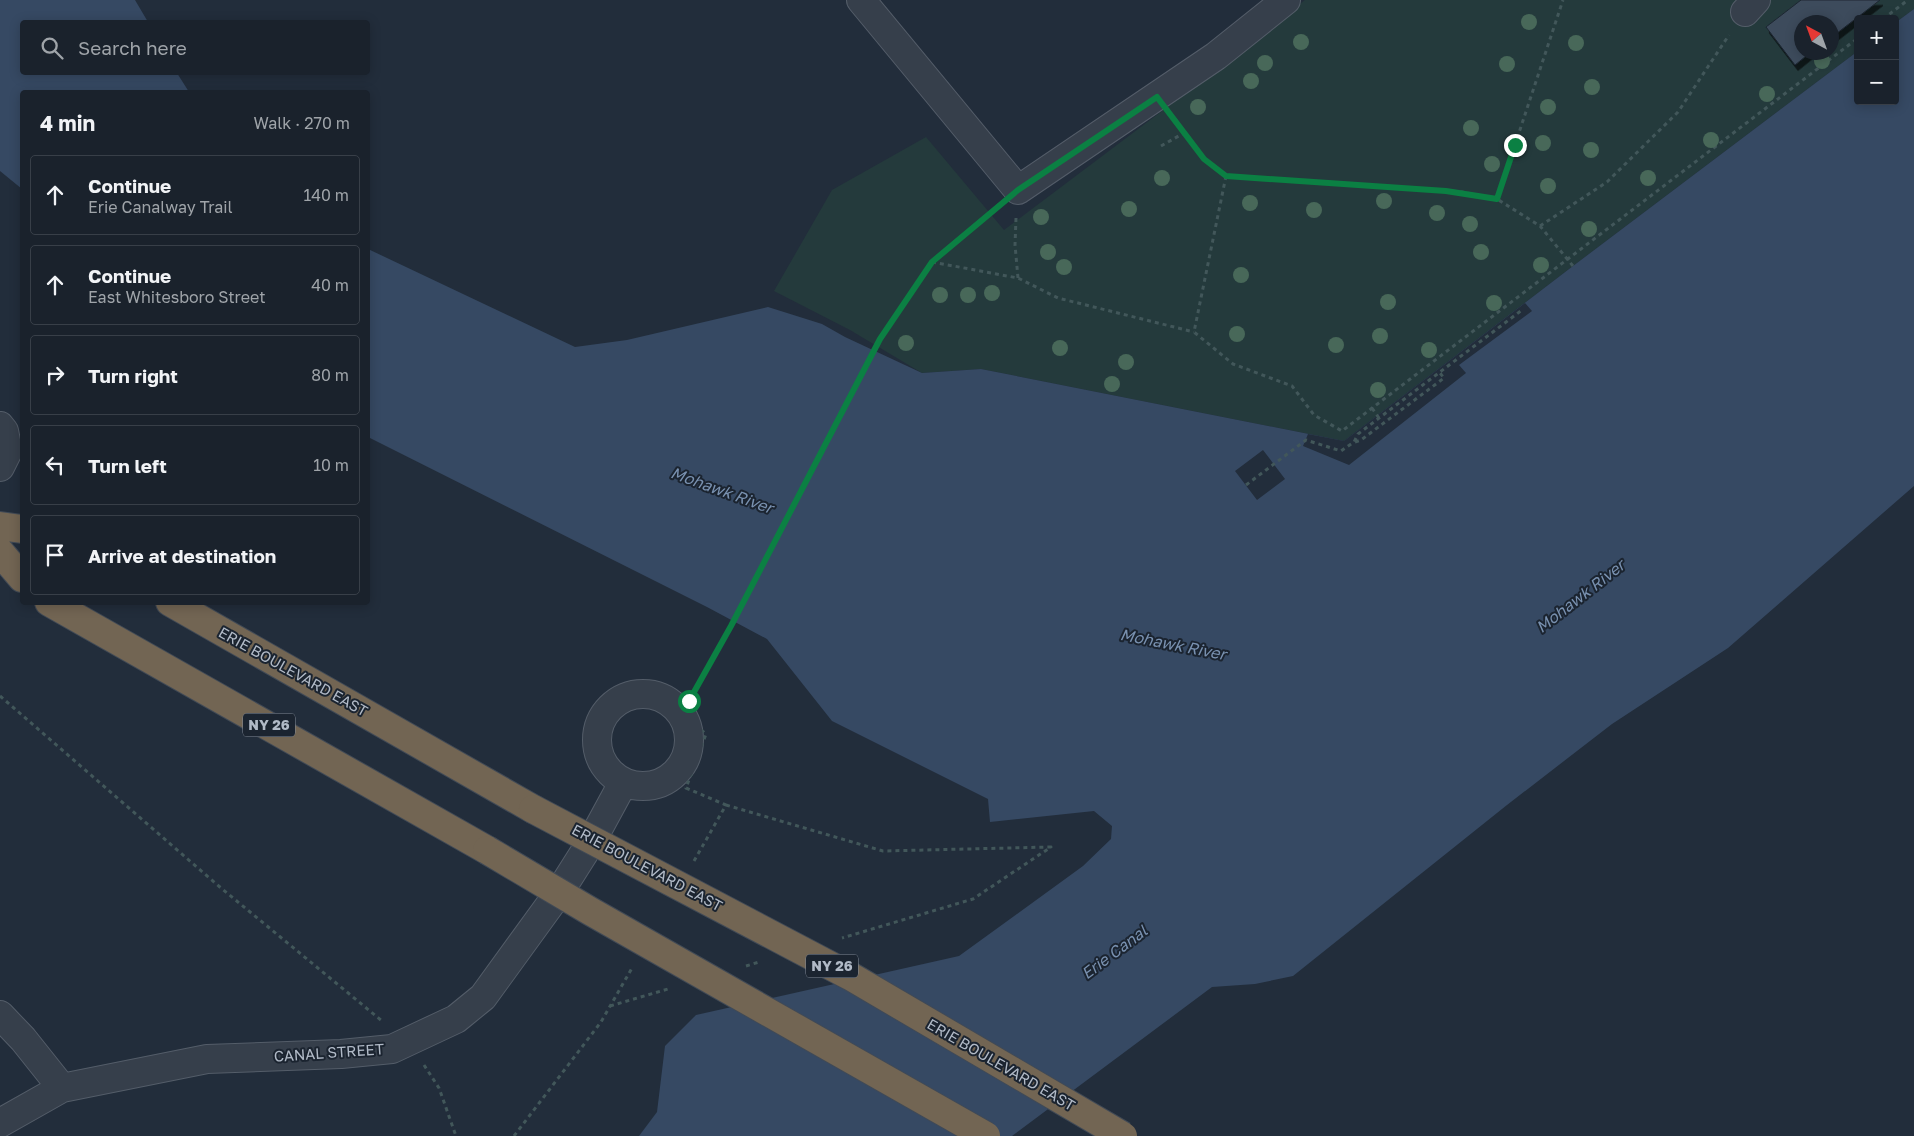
<!DOCTYPE html>
<meta charset="utf-8">
<style>
:root{--surface:#1a222c;--page:#272f38;--text:#f1f3f6;--muted:#9fa4a9;--line:#383f48}
body{margin:0;font-family:"Golos Text",sans-serif;background:var(--page);color:var(--text)}
.controls{position:absolute;right:15px;top:15px;display:grid;overflow:hidden;border-radius:5px;box-shadow:0 2px 12px #0003}
.controls button{width:45px;height:45px;display:grid;place-items:center;padding:0;border:0;border-bottom:1px solid var(--line);background:var(--surface);color:var(--text);font:25px sans-serif}
.compass{position:absolute;left:1794px;top:15px;width:45px;height:45px;border-radius:50%;background:var(--surface);box-shadow:0 2px 12px #0003;rotate:319deg}
.stop{position:absolute;width:15px;height:15px;margin:-11px;border:4px solid #0b8043;border-radius:50%;background:#fff}
.stop.end{background:#0b8043;border-color:#fff;box-shadow:0 1px 5px #0008}
.list{margin:0;padding:0;list-style:none}
h2{display:flex;justify-content:space-between;align-items:center;height:65px;margin:0;padding:0 20px;font-size:21px}
h2 small{font-size:16px;font-weight:400;color:var(--muted)}
.list li{display:grid;grid-template-columns:32px 1fr auto;gap:15px;align-items:center;box-sizing:border-box;height:80px;margin:0 10px 10px;padding:0 10px;border:1px solid var(--line);border-radius:5px}
.list b{display:block;font-size:19px;white-space:nowrap}
.list p{margin:0;font-size:16px;white-space:nowrap;color:var(--muted)}
.list em{font-size:16px;font-style:normal;color:var(--muted)}
.icon{flex:none;width:28px;height:28px;fill:none;stroke:currentColor;stroke-width:2;stroke-linecap:round;stroke-linejoin:round}
.map{position:relative;flex:none;width:1914px;height:1136px;overflow:hidden}
.search{position:absolute;background:var(--surface);box-shadow:0 2px 12px #0003;left:20px;top:20px;width:350px;height:55px;display:flex;align-items:center;gap:12px;box-sizing:border-box;padding:0 18px;border-radius:5px;color:var(--muted);font-size:19px}
.panel{position:absolute;background:var(--surface);box-shadow:0 2px 12px #0003;left:20px;top:90px;width:350px;height:515px;border-radius:5px}
.map>svg:first-child{display:block}
.green{fill:#243a3c;fill-rule:evenodd}
.water{fill:#364963}
.pier{fill:#222d3b}
.building{fill:#3e4c5b;stroke:#1d2632;filter:url(#shadow)}
.lines{fill:none;stroke-linecap:round;stroke-linejoin:round}
.minor-casing{stroke:#545d69;stroke-width:30}
.highway-casing{stroke:#414a56;stroke-width:30}
.path{stroke:#42575a;stroke-width:3;stroke-dasharray:4 4;stroke-linecap:butt}
.minor{stroke:#363f4b;stroke-width:28}
.highway{stroke:#726553;stroke-width:28}
.highway-bridge-casing{stroke:#414a56;stroke-width:30;stroke-linecap:butt}
.highway-bridge{stroke:#726553;stroke-width:28}
.tree{fill:#486859}
.route{stroke:#0b8043;stroke-width:6}
.labels{text-anchor:middle;stroke-width:4;stroke-linejoin:round;paint-order:stroke}
.shield{fill:#1b2430;stroke:#848d9a;stroke-width:1}
.shield-label{font-size:14px;font-weight:bold;fill:#b1bac7}
.street-label{font-size:15px;fill:#b1bac7;stroke:#1b2430}
.water-label{font-size:16px;font-style:italic;fill:#7991b0;stroke:#1b2430}
</style>
<div class="map">
<svg width="1914" height="1136" viewBox="0 0 1914 1136">
<defs>
<filter id="shadow"><feDropShadow dx="3" dy="5.5" stdDeviation="0" flood-color="#0009"/></filter>
</defs>
<rect width="100%" height="100%" fill="#222d3b"/>
<path class="green" d="M 1305,0 L 1914,0 L 1914,9 L 1895,23 L 1895,19 L 1858,19 L 1858,51 L 1573,266 L 1344,441 L 981,369 L 922,373 L 850,330 L 774,291 L 832,190 L 926,137 L 1004,230 L 1166,108 ZM 1802,22 L 1832,22 L 1832,52 L 1802,52 Z"/>
<path class="water" d="M 0,0 L 135,0 L 148,22 L 22,22 L 22,72 L 177,73 L 189,92 L 22,92 L 22,189 L 0,171 Z
M 1914,9 L 1914,486 L 1728,648 L 1612,724 L 1507,805 L 1293,976 L 1255,984 L 1212,987 L 1012,1136 L 639,1136 L 657,1112 L 665,1046 L 696,1015 L 959,956 L 1083,866 L 1111,839 L 1112,826 L 1094,811 L 990,822 L 988,799 L 832,721 L 767,639 L 707,607 L 368,437 L 368,249 L 575,347 L 627,340 L 768,307 L 822,324 L 845,337 L 922,373 L 981,369 L 1344,441 L 1573,266 L 1858,51 L 1858,101 L 1895,101 L 1895,23 Z"/>
<path class="pier" d="M 1525,303 L 1532,311 L 1459,365 L 1466,373 L 1349,465 L 1303,446 L 1308,434 L 1344,441 Z
M 1263,450 L 1285,479 L 1257,500 L 1235,471 Z"/>
<path class="building" d="M 1801,0 L 1880,0 L 1832,37 L 1832,22 L 1802,22 L 1802,52 L 1811,52 L 1795,65 L 1766,27 Z"/>
<g class="lines">
<defs>
<path id="minor" d="M 861,0 L 1018,190 L 1216,56 L 1286,0
M 1745,12 L 1756,0
M 0,426 L 4,431 L 8,451 L 0,467
M597 740a46 46 0 1 1 92 0a46 46 0 1 1-92 0Z
M 0,1015 L 23,1039 L 62,1088 L 207,1059 L 341,1054 L 392,1049 L 456,1019 L 483,997 L 560,891 L 591,842 L 623,783
M 0,1123 L 62,1088"/>
<path id="highway" d="M 0,526 L 22,529
M 0,552 L 22,578
M 49,602 L 487,850
M 170,602 L 533,809"/>
</defs>
<use href="#minor" class="minor-casing"/>
<use href="#highway" class="highway-casing"/>
<path class="path" d="M 1883,19 L 1908,0
M 1175,119 L 1204,159 L 1226,176 L 1462,192 L 1497,199 L 1540,226 L 1573,266
M 1161,146 L 1184,133
M 1226,176 L 1194,332 L 1233,364 L 1292,386 L 1314,415 L 1342,431 L 1858,38
M 1497,199 L 1563,0
M 1016,218 L 1015,245 L 1018,278
M 1540,226 L 1607,182 L 1678,112 L 1729,35
M 932,262 L 1018,278 L 1058,298 L 1194,332
M 1372,408 L 1379,418
M 1355,442 L 1361,440 L 1444,378 L 1440,373
M 1246,485 L 1306,440 L 1341,451 L 1354,442 L 1358,434 L 1522,310
M 0,696 L 221,888 L 382,1021
M 726,805 L 883,851 L 1051,847 L 973,899 L 842,938
M 694,861 L 726,805 L 686,788 L 706,734 L 682,714 L 731,626 L 880,339 L 931,262 L 996,208
M 746,966 L 759,962
M 610,1006 L 668,989
M 424,1065 L 439,1088 L 456,1136
M 514,1136 L 601,1022 L 632,968"/>
<use href="#minor" class="minor"/>
<use href="#highway" class="highway"/>
<defs>
<path id="highway-bridge" d="M 533,809 L 850,976 L 1123,1136
M 487,850 L 590,911 L 986,1136"/>
</defs>
<use href="#highway-bridge" class="highway-bridge-casing"/>
<use href="#highway-bridge" class="highway-bridge"/>
</g>
<g class="tree">
<circle cx="1529" cy="22" r="8"/>
<circle cx="1301" cy="42" r="8"/>
<circle cx="1576" cy="43" r="8"/>
<circle cx="1822" cy="61" r="8"/>
<circle cx="1265" cy="63" r="8"/>
<circle cx="1507" cy="64" r="8"/>
<circle cx="1251" cy="81" r="8"/>
<circle cx="1592" cy="87" r="8"/>
<circle cx="1767" cy="94" r="8"/>
<circle cx="1198" cy="107" r="8"/>
<circle cx="1548" cy="107" r="8"/>
<circle cx="1471" cy="128" r="8"/>
<circle cx="1711" cy="140" r="8"/>
<circle cx="1543" cy="143" r="8"/>
<circle cx="1591" cy="150" r="8"/>
<circle cx="1492" cy="164" r="8"/>
<circle cx="1162" cy="178" r="8"/>
<circle cx="1648" cy="178" r="8"/>
<circle cx="1548" cy="186" r="8"/>
<circle cx="1384" cy="201" r="8"/>
<circle cx="1250" cy="203" r="8"/>
<circle cx="1129" cy="209" r="8"/>
<circle cx="1314" cy="210" r="8"/>
<circle cx="1437" cy="213" r="8"/>
<circle cx="1041" cy="217" r="8"/>
<circle cx="1470" cy="224" r="8"/>
<circle cx="1589" cy="229" r="8"/>
<circle cx="1048" cy="252" r="8"/>
<circle cx="1481" cy="252" r="8"/>
<circle cx="1541" cy="265" r="8"/>
<circle cx="1064" cy="267" r="8"/>
<circle cx="1241" cy="275" r="8"/>
<circle cx="992" cy="293" r="8"/>
<circle cx="940" cy="295" r="8"/>
<circle cx="968" cy="295" r="8"/>
<circle cx="1388" cy="302" r="8"/>
<circle cx="1494" cy="303" r="8"/>
<circle cx="1237" cy="334" r="8"/>
<circle cx="1380" cy="336" r="8"/>
<circle cx="906" cy="343" r="8"/>
<circle cx="1336" cy="345" r="8"/>
<circle cx="1060" cy="348" r="8"/>
<circle cx="1429" cy="350" r="8"/>
<circle cx="1126" cy="362" r="8"/>
<circle cx="1112" cy="384" r="8"/>
<circle cx="1378" cy="390" r="8"/>
</g>
<g class="lines">
<path class="route" d="M 689,701 L 731,626 L 880,339 L 932,262 L 1018,190 L 1157,97 L 1204,159 L 1226,176 L 1446,191 L 1497,199 L 1515,145"/>
</g>
<g class="labels">
<g class="shield">
<rect x="243" y="713.5" width="52" height="23" rx="4"/>
<rect x="806" y="954.5" width="52" height="23" rx="4"/>
</g>
<g class="shield-label">
<text x="269" y="730">NY 26</text>
<text x="832" y="971">NY 26</text>
</g>
<g class="street-label">
<text transform="translate(293 672) rotate(29)" y="5">ERIE BOULEVARD EAST</text>
<text transform="translate(647 868) rotate(28)" y="5">ERIE BOULEVARD EAST</text>
<text transform="translate(329 1053) rotate(-4)" y="5">CANAL STREET</text>
<text transform="translate(1001 1065) rotate(30)" y="5">ERIE BOULEVARD EAST</text>
</g>
<g class="water-label">
<text transform="translate(722 490) rotate(20)" y="6">Mohawk River</text>
<text transform="translate(1580 596) rotate(-38)" y="6">Mohawk River</text>
<text transform="translate(1173 644) rotate(11)" y="6">Mohawk River</text>
<text transform="translate(1114 952) rotate(-37)" y="6">Erie Canal</text>
</g>
</g>
</svg>
<div class="controls">
<button>+</button>
<button>−</button>
</div>
<svg class="compass" viewBox="-18 -18 36 36"><path d="M0-13l5 13h-10z" fill="#e53935"/><path d="M0 13l5-13h-10z" fill="#9fa4a9"/></svg>
<div class="stop" style="left:689px;top:701px"></div>
<div class="stop end" style="left:1515px;top:145px"></div>
<div class="search"><svg class="icon" aria-label="search" viewBox="0 0 24 24"><circle cx="10" cy="10" r="6"/><path d="M15 15l6 6"/></svg>Search here</div>
<section class="panel">
<h2>4 min<small>Walk · 270 m</small></h2>
<ul class="list">
<li><svg class="icon" aria-label="ahead" viewBox="0 0 24 24"><path d="M12 20V5M6 11l6-6 6 6"/></svg><div><b>Continue</b><p>Erie Canalway Trail</p></div><em>140 m</em></li>
<li><svg class="icon" aria-label="ahead" viewBox="0 0 24 24"><path d="M12 20V5M6 11l6-6 6 6"/></svg><div><b>Continue</b><p>East Whitesboro Street</p></div><em>40 m</em></li>
<li><svg class="icon" aria-label="right" viewBox="0 0 24 24"><path d="M7 20v-9h11M14 6l5 5-5 5"/></svg><div><b>Turn right</b></div><em>80 m</em></li>
<li><svg class="icon" aria-label="left" viewBox="0 0 24 24"><path d="M17 20v-9H6M10 6l-5 5 5 5"/></svg><div><b>Turn left</b></div><em>10 m</em></li>
<li><svg class="icon" aria-label="arrive" viewBox="0 0 24 24"><path d="M6 21V4h12l-3 4 3 4H6"/></svg><div><b>Arrive at destination</b></div></li>
</ul>
</section>
</div>
